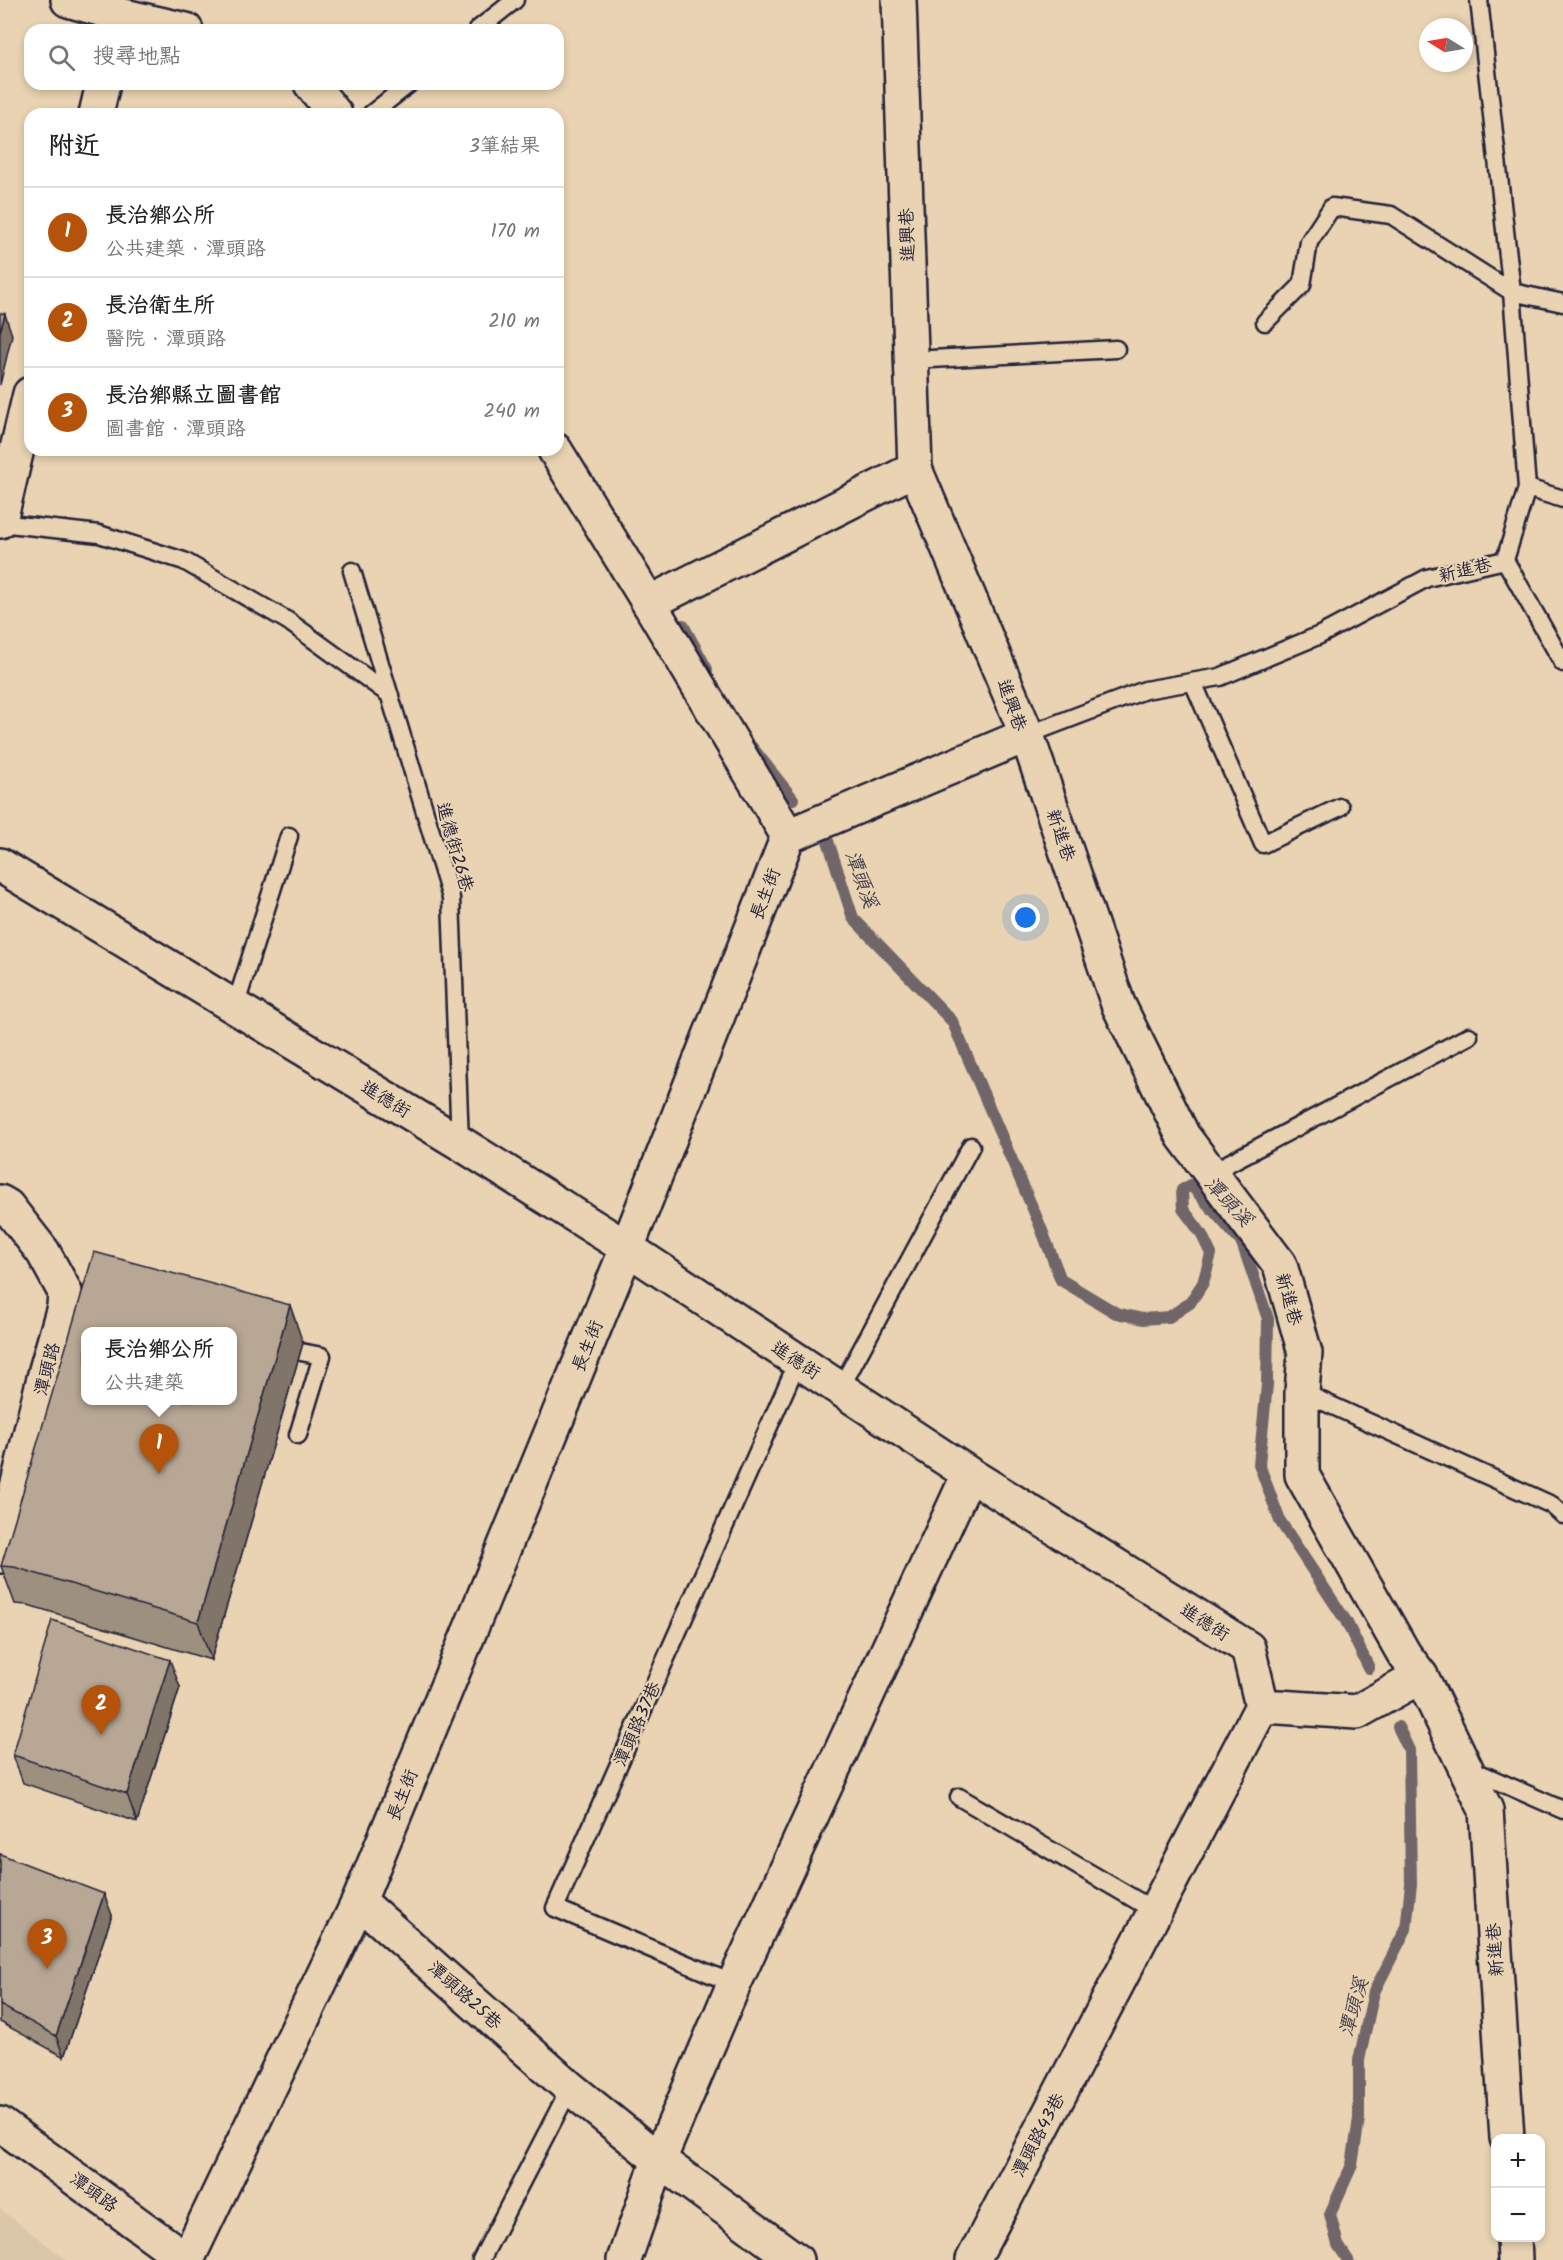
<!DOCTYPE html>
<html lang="zh-TW">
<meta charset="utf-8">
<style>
:root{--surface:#fff;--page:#f6f6f6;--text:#222;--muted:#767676;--line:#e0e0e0;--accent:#b45309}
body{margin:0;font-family:Kalam,"LXGW WenKai TC",sans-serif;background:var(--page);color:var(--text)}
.controls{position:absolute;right:18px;bottom:18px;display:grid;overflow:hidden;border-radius:12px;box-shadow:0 3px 9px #0003}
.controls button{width:54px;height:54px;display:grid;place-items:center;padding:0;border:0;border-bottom:2px solid var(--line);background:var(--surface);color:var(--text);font:30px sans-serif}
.compass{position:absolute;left:1419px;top:18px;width:54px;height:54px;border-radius:50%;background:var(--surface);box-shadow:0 3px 9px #0003;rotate:281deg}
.you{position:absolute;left:1026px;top:918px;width:21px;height:21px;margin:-15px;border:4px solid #fff;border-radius:50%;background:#1a73e8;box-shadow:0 0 0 9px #1a73e833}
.badge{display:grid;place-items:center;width:39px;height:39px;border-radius:50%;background:var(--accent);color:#fff;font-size:20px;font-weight:700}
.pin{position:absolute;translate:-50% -50px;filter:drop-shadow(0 2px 3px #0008)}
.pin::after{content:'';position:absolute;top:32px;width:21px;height:18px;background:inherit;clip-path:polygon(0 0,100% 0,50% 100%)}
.popup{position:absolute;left:81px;top:1327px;width:156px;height:78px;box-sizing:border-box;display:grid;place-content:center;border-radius:12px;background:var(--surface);filter:drop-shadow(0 2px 4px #0005);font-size:20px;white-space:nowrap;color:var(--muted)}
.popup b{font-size:22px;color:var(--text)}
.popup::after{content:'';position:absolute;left:50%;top:100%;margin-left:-12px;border:12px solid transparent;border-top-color:var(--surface)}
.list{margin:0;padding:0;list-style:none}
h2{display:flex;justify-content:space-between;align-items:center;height:78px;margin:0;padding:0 24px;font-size:26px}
h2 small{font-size:20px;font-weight:400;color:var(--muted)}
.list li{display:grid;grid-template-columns:39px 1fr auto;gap:18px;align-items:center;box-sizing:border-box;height:90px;padding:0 24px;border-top:2px solid var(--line)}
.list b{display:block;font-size:22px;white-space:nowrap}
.list p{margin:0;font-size:20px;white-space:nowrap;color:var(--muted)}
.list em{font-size:20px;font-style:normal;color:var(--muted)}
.icon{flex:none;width:33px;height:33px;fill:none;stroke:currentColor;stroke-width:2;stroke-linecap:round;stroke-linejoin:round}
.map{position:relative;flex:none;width:1563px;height:2260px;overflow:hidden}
.search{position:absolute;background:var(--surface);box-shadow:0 3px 9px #0003;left:24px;top:24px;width:540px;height:66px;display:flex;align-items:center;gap:15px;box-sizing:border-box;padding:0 21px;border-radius:18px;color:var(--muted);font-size:22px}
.panel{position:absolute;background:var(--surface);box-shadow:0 3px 9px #0003;left:24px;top:108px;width:540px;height:348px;border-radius:18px}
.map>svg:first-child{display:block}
.built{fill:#dac6a9}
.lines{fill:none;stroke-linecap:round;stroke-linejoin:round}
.stream{stroke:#6f6669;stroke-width:12}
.service-casing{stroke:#22223b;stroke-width:21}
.minor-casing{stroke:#22223b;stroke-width:38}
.tertiary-casing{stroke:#22223b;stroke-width:38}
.service{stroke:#e9d3b2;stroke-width:16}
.minor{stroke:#e9d3b2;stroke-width:33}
.tertiary{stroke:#e9d3b2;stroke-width:33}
.wall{fill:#9d907f;stroke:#22223b;stroke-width:1.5}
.shaded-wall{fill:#807568;stroke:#22223b;stroke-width:1.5}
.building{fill:#b7a794;stroke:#22223b;stroke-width:1.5;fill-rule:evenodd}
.labels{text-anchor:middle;stroke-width:4.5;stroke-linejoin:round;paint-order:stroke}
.street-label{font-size:18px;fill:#22223b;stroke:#e9d3b2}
.water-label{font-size:20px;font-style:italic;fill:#423e4e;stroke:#e9d3b2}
</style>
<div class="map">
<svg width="1563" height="2260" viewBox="0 0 1563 2260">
<rect width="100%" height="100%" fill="#e9d3b2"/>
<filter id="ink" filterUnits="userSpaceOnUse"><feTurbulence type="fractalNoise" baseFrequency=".0167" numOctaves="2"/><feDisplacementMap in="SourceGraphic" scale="12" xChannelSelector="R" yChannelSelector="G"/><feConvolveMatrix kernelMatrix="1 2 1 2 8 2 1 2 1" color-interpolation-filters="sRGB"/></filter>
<g filter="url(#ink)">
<path class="built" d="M 0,2209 L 67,2260 L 0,2260 Z"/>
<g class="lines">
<path class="stream" d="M 683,625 L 707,669
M 751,746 L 793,799
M 828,841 L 853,918 L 952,1021 L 1039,1223 L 1061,1280 L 1116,1313 L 1143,1319 L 1169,1317 L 1190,1303 L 1203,1283 L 1211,1254 L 1201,1233 L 1183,1209 L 1182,1190 L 1191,1185 L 1242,1243 L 1268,1319 L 1267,1385 L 1259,1464 L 1280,1521 L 1346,1621 L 1369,1668
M 1348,2260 L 1338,2245 L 1330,2214 L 1352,2165 L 1359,2119 L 1359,2060 L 1374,1992 L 1406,1929 L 1411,1884 L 1409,1750 L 1398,1727"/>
<defs>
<path id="service" d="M 477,30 L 515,0
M 371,114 L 409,84
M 1265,322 L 1302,285 L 1309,242 L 1332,207 L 1391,215 L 1512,292 L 1563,303
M 912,360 L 1116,349
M 1527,488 L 1563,499
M 0,523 L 99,534 L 184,561 L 288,621 L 390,695
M 1505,560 L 1563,663
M 352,571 L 451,898 L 460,1143
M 1193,682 L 1263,844 L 1340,807
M 1027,735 L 1145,690 L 1220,677 L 1320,635 L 1427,578 L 1505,560 L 1527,488 L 1512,292 L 1479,0
M 235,1007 L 289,836
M 1210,1173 L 1469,1036
M 280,1348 L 322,1356 L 298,1435
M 840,1389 L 971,1146
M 1302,1392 L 1552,1505 L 1563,1515
M 1468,1768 L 1563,1810
M 959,1797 L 1155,1911
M 734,1984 L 555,1908 L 798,1361
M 481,2260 L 570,2088"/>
<path id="minor" d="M 68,0 L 120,15
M 915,469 L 1027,735 L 1118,1004 L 1183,1136 L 1280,1265 L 1305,1353 L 1302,1392 L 1302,1475 L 1404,1654 L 1421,1676 L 1486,1810 L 1507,2138
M 788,836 L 1027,735
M 0,865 L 460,1143 L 627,1248 L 969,1474 L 1248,1648 L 1262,1706 L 973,2260
M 1262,1706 L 1357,1712 L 1421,1676
M 359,1901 L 570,2088 L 659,2160 L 796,2260
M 1514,2238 L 1515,2260
M 187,2260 L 359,1901 L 627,1248 L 788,836 L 649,603
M 624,2260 L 659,2160 L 734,1984 L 969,1474"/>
<path id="tertiary" d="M 120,15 L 186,30
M 311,84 L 335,114
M 96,114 L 103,84
M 555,450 L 649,603 L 915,469 L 899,0
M 0,521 L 30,394
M 0,1202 L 7,1206 L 43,1252 L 65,1292 L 64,1307 L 46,1370 L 0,1556
M 0,2124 L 187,2260"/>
</defs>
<use href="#service" class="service-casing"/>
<use href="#minor" class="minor-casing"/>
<use href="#tertiary" class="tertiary-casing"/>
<use href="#service" class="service"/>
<use href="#minor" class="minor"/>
<use href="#tertiary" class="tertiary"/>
</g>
<path class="wall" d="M 303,1343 L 211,1660 L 28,1605 L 15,1604 L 1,1566 Z
M 180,1687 L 137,1822 L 23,1783 L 13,1755 Z
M 0,1854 L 112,1915 L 64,2057 L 0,2022 Z"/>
<path class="shaded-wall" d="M 5,314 L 12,335 L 0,385 L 0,332 Z
M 290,1305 L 303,1343 L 211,1660 L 198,1622 Z
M 170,1660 L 180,1687 L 137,1822 L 127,1794 Z
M 104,1894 L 112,1915 L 64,2057 L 56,2036 Z"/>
<path class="building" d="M 0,313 L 5,314 L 0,332 Z
M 94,1252 L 290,1305 L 198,1622 L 14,1567 L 1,1566 ZM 86,1332 L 232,1332 L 232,1401 L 86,1401 Z
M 52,1620 L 170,1660 L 127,1794 L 13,1755 Z
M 0,1854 L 104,1894 L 56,2036 L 0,2005 Z"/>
</g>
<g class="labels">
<g class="street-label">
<text transform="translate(907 235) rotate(-92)" y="6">進興巷</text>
<text transform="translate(1465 570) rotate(-13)" y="6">新進巷</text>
<text transform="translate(1012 705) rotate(70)" y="6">進興巷</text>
<text transform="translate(1061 835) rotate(71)" y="6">新進巷</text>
<text transform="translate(455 847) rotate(74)" y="6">進德街26巷</text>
<text transform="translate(765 894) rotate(-69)" y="6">長生街</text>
<text transform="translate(386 1099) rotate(31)" y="6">進德街</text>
<text transform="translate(1289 1299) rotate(74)" y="6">新進巷</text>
<text transform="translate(587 1346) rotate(-68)" y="6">長生街</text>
<text transform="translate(796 1360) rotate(33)" y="6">進德街</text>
<text transform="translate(47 1369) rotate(-75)" y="6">潭頭路</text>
<text transform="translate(1205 1622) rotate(32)" y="6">進德街</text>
<text transform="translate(637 1724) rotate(-66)" y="6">潭頭路37巷</text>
<text transform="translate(402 1795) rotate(-68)" y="6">長生街</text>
<text transform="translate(1495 1950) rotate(-94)" y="6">新進巷</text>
<text transform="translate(465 1995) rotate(42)" y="6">潭頭路25巷</text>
<text transform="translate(1038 2135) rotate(-62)" y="6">潭頭路43巷</text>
<text transform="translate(94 2192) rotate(36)" y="6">潭頭路</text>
</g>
<g class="water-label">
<text transform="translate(862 879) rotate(70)" y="7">潭頭溪</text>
<text transform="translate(1229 1201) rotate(47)" y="7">潭頭溪</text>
<text transform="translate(1353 2007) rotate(-74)" y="7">潭頭溪</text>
</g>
</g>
</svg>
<div class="controls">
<button>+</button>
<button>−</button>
</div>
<svg class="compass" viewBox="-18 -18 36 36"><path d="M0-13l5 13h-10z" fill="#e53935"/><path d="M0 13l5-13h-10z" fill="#767676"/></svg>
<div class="you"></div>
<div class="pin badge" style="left:159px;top:1474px">1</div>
<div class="popup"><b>長治鄉公所</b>公共建築</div>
<div class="pin badge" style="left:101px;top:1735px">2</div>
<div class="pin badge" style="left:47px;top:1969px">3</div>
<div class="search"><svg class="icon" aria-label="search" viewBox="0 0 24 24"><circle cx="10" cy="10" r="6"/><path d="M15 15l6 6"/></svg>搜尋地點</div>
<section class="panel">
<h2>附近<small>3筆結果</small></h2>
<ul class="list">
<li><span class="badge">1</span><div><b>長治鄉公所</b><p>公共建築 · 潭頭路</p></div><em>170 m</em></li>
<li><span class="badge">2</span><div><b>長治衛生所</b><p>醫院 · 潭頭路</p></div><em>210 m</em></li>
<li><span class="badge">3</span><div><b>長治鄉縣立圖書館</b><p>圖書館 · 潭頭路</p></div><em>240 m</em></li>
</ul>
</section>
</div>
